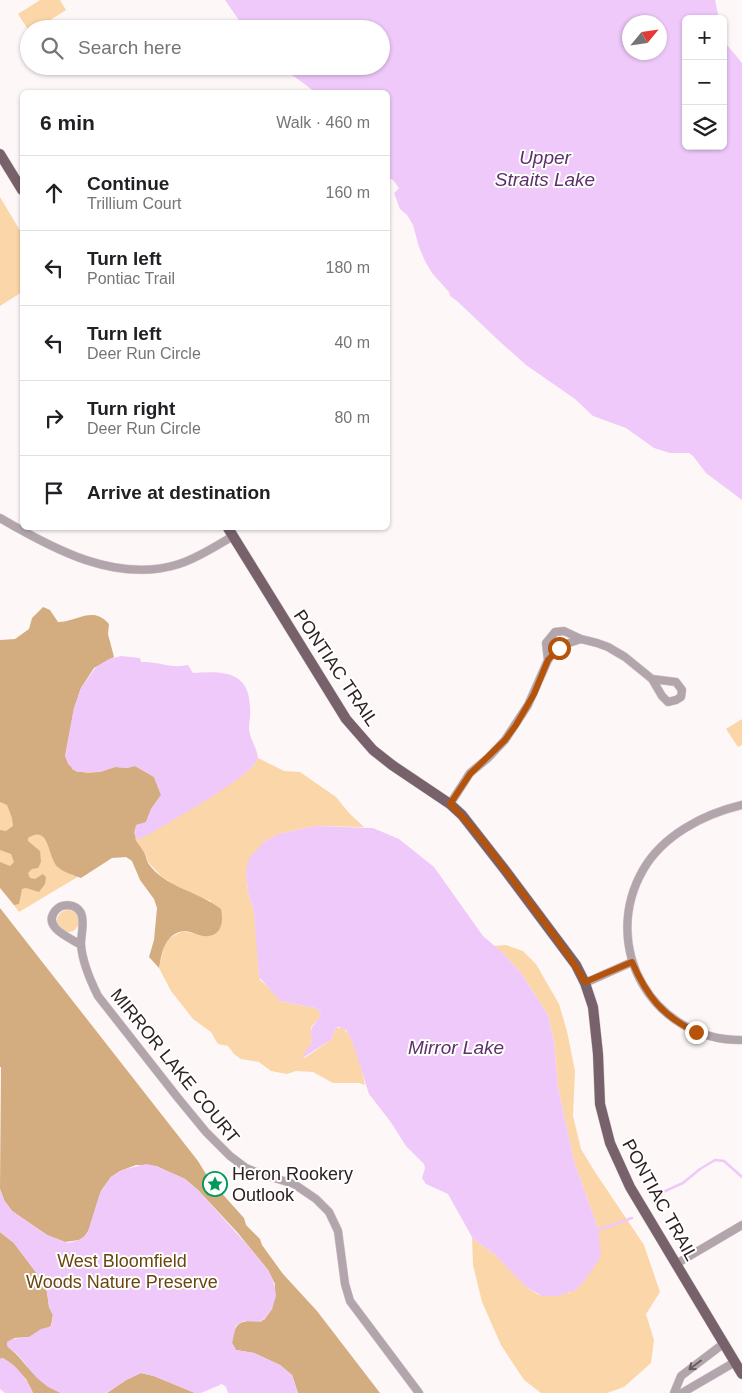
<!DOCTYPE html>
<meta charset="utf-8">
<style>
:root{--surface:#fff;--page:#f2f2f2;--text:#202124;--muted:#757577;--line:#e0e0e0}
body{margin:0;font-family:Helvetica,sans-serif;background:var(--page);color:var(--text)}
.controls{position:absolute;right:15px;top:15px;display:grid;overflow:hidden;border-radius:8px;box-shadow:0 1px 4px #0004}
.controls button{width:45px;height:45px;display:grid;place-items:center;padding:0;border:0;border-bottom:1px solid var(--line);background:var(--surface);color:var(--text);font:25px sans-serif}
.compass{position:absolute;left:622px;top:15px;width:45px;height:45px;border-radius:50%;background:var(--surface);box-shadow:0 1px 4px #0004;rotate:61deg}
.stop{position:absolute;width:15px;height:15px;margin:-11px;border:4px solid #b45309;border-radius:50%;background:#fff}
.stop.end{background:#b45309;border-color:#fff;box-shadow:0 1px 5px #0008}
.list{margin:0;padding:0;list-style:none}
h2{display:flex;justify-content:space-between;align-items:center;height:65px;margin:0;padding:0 20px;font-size:21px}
h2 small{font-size:16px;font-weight:400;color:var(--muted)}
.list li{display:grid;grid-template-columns:32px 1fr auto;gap:15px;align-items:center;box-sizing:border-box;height:75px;padding:0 20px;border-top:1px solid var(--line)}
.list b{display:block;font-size:19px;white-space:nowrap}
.list p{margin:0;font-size:16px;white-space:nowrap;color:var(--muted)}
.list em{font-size:16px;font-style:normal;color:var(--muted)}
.icon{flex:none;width:28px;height:28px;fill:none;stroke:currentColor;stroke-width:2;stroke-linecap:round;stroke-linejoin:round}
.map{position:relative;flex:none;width:742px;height:1393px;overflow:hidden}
.search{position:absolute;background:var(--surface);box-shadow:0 1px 4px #0004;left:20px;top:20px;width:370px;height:55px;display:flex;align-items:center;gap:12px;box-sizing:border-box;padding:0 18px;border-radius:28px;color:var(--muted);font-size:19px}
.panel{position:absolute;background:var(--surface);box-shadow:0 1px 4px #0004;left:20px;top:90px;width:370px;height:440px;border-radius:8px}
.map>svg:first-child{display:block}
.green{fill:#fbd6a9}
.forest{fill:#d3ad7f}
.water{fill:#eec9f9;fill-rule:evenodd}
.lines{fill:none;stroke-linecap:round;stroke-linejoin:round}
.stream{stroke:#eec9f9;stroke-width:2.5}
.minor-casing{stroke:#d8d0d1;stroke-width:9}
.major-casing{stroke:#d8d0d1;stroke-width:11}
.minor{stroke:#b2a6ac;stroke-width:8}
.major{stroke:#77626c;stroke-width:10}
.oneway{stroke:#695d60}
.route{stroke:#b45309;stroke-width:6}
.labels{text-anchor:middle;stroke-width:4;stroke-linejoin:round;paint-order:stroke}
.street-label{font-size:18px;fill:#2d2122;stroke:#fff}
.poi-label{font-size:18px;fill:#2d2122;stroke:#fff;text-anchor:start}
.park-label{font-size:18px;fill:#6a450d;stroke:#fff}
.water-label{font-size:19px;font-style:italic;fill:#5c3069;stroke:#fff}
</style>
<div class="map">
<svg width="742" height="1393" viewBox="0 0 742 1393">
<rect width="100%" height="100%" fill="#fef7f8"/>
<path class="green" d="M 40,0 L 60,0 L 66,10 L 36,29 L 29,29 L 29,31 L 18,14 Z
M 0,197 L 22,234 L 22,292 L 0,306 Z
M 0,653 L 231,784 L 254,765 L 258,758 L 284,771 L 300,772 L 336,797 L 349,813 L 364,827 L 315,826 L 279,834 L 265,841 L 246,872 L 248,892 L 254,912 L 258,953 L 258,967 L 260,980 L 271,990 L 280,1001 L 315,1008 L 321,1013 L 320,1018 L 311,1027 L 312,1041 L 303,1059 L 331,1040 L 336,1028 L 343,1028 C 356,1039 361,1068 365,1085 L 359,1083 L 333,1083 L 313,1072 L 296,1071 L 287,1074 L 271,1071 L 259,1062 L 241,1059 L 234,1054 L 228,1046 L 218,1044 L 211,1032 L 193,1019 L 171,991 L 159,968 L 164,946 L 171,937 L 183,931 L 204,936 L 211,901 L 189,893 L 162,877 L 148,862 L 145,853 L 136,842 L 19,912 L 0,887 Z
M 742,719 L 742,745 L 738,747 L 726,729 Z
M57 921a11 11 0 1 1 22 0a11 11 0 1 1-22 0Z
M 506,945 L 523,951 L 536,964 L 559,1004 L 567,1031 L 575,1071 L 573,1116 L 581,1149 L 595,1172 L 644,1245 L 660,1292 L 646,1314 L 654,1340 L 651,1363 L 624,1387 L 607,1393 L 541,1393 L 524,1380 L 501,1345 L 482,1302 L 473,1265 L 472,1237 L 476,1241 L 494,1254 L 529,1289 L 539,1295 L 555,1296 L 564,1293 L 569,1293 L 581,1285 L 588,1274 L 592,1268 L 598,1229 L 574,1161 L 558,1087 L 554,1042 L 548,1015 L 521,973 L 503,953 L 494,946 Z"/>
<path class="forest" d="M 43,607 L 50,610 L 58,622 C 77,622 93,605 109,624 L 108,634 L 114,657 L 94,668 L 81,688 L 74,708 L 65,756 L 73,770 L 87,773 L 100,772 L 115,767 L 127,768 L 135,766 L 154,777 L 161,795 L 151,809 L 146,822 L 144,824 L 138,824 C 133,842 135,838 144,852 C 146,855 146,859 148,863 C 164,887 200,892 221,909 C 224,923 221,938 203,936 C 197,935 190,931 184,931 C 179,931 172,935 170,938 C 162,946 161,958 159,968 L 149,957 L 154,940 L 157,908 L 154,899 L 140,880 L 132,861 L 126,857 L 112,858 L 81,878 C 74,875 65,873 59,868 C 47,860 51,823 28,838 L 28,841 L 40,851 L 41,862 L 38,868 L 32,869 L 28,873 L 30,878 L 35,879 L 43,874 L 46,877 L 45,884 L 39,892 L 26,888 L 22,889 L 19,904 L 14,905 L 0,888 L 0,862 L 10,866 L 14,862 L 11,854 L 0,850 L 0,830 L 6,831 L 13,826 L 12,818 L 7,805 L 0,802 L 0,640 L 15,639 L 29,629 L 32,618 Z
M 0,908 L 198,1161 L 209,1179 L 244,1218 L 246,1225 L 260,1239 L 262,1245 L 283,1274 L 317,1311 L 380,1393 L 298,1393 L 292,1375 L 280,1365 L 254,1353 L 236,1350 L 232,1343 C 234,1319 244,1321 264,1320 L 272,1309 L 275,1284 L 268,1270 L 237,1232 L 198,1190 L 185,1179 L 156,1166 L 136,1165 L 120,1171 L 111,1177 L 101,1191 L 89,1230 L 84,1237 L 79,1240 L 65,1242 L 47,1235 L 12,1211 L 4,1200 L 0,1189 L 1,1067 L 0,1067 Z
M 0,1232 L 14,1243 L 44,1283 L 47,1292 L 49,1307 L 53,1315 L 51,1326 L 29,1337 L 14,1338 L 8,1347 C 20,1356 26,1367 37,1377 C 44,1384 52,1389 61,1393 L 33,1393 L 26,1379 L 3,1358 L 0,1359 Z
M 141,1373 L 154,1376 L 195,1393 L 107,1393 L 126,1380 Z"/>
<path class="water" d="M 225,0 L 715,0 L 719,19 L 686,19 L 686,146 L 723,146 L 723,40 L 742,63 L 742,500 L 706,473 L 693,456 L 689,453 L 670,453 L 654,448 L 626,428 L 593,416 L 575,399 L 526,365 L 497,339 L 457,301 L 450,296 L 449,292 L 432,273 L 425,261 L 419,247 L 413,225 L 407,215 L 400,209 L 394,193 L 399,188 L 393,180 L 388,178 L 388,92 L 315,92 L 295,77 L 276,66 L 381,66 L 381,29 L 245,29 ZM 630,22 L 660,22 L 660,52 L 630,52 Z
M 121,656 L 140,658 L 141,662 C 157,661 172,669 188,665 L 193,673 C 224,671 250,671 250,709 C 251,716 249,722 249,729 C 250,739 257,748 258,758 C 253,777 162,826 141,839 L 137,839 L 134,833 L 136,825 L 146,822 L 151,809 L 161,795 L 154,777 L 135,766 L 127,768 L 115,767 L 100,772 L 77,772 L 68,764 L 65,756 L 74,708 L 81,688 L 96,667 L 109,659 Z
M 315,826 L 373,828 L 399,839 L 434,867 L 483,936 L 503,953 L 521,973 L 548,1015 L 554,1042 L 558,1087 L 574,1161 L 598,1229 L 601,1253 L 599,1260 L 581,1285 L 574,1291 L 557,1296 L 542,1296 L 526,1287 L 494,1254 L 476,1241 L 472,1237 L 448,1194 L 426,1184 L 422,1178 L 425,1168 L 424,1164 L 406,1146 L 390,1121 L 369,1094 L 352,1041 L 346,1030 L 339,1027 L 336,1028 L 331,1040 L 301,1059 L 312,1041 C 308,1023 316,1028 321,1013 L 315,1008 L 280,1001 L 259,977 L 254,912 L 248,892 L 246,872 L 249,858 L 265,841 L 279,834 Z
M 146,1164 L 156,1166 L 185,1179 L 198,1190 L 250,1248 L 268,1270 L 272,1278 L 275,1288 L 276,1296 L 272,1309 L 265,1318 L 261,1322 L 244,1321 L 236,1326 L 232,1343 L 236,1350 L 254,1353 L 280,1365 L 292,1375 L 298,1393 L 228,1393 L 226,1387 L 222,1384 L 201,1393 L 195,1393 L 154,1376 L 141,1373 L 126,1380 L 107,1393 L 61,1393 L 48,1387 L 37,1378 L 17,1354 L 7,1346 L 7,1342 L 12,1339 L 29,1337 L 41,1329 L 49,1327 L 52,1324 L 53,1315 L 49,1307 L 47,1292 L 44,1283 L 14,1243 L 0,1232 L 0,1189 L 4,1200 L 12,1211 L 47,1235 L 68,1243 L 79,1240 L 87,1234 L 100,1193 L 111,1177 L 122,1170 Z
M 3,1358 C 18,1366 26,1378 33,1393 L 5,1393 L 0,1389 L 0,1359 Z"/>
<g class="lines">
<path class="stream" d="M 659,1202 L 663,1192 L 683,1183 L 700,1169 L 715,1160 L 724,1161 L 742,1177
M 598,1230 L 632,1218"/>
<defs>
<path id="minor" d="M 0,518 C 53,549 117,584 179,564 C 198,558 216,546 233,536
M 548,660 L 546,643 L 555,632 L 564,631 L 581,639
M 450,804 L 470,773 L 488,758 L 505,740 L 528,705 L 548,660 L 552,654 L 566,644 L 581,639 L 597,643 L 608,647 L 625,657 L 652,679 L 676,682 L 682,690 L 681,697 L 676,700 L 668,702 L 662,696 L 652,679
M 742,805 C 704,814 663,835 643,870 C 599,947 653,1041 742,1040
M 81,945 C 71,938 42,928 55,911 C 62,902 76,904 81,913 C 85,922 81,934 81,944 C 82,962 90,980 98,996 L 178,1098 L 206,1132 L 230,1156 L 246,1168 L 258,1173 L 294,1184 L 316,1199 L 329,1212 L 338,1231 L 345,1284 L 350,1301 L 419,1393
M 585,983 L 632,962
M 676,1264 L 742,1225
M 674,1393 L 681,1376 L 723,1344
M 682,1393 L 735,1362"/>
<path id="major" d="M 0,154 L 22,190
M 228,528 L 346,719 L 373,750 L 392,765 L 450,804 L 462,815 L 505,870 L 576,965 L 585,983 L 593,1007 L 598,1054 L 600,1104 L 610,1143 L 630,1187 L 742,1374"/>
</defs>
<use href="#minor" class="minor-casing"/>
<use href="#major" class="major-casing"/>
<use href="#minor" class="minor"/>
<use href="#major" class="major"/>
</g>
<defs><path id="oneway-shaft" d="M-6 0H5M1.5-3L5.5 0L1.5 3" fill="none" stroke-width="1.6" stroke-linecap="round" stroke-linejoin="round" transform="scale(1.25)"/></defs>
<use class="oneway" href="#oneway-shaft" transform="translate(695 1365) rotate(143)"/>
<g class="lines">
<path class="route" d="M 559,648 L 548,660 L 534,694 L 516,725 L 505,740 L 470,774 L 450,804 C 477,830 498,861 521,891 C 543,921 567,950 585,982 L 632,962 C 647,996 662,1016 696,1032"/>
</g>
<defs>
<symbol id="sight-ring" viewBox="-11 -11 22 22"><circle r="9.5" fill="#fff" stroke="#01985b" stroke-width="1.5"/><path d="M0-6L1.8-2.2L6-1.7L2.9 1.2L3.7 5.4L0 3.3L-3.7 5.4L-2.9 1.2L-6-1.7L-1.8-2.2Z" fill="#01985b"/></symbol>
</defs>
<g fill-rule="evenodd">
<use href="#sight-ring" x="201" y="1170" width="28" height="28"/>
</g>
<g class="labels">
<g class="street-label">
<text transform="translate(336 668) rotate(56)" y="6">PONTIAC TRAIL</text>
<text transform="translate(175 1066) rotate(51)" y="6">MIRROR LAKE COURT</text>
<text transform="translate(660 1200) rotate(61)" y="6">PONTIAC TRAIL</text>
</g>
<g class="poi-label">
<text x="232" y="1180">Heron Rookery<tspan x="232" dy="21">Outlook</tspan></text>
</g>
<g class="park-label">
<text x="122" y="1267">West Bloomfield<tspan x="122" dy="21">Woods Nature Preserve</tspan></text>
</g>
<g class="water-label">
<text x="545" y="164">Upper<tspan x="545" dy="22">Straits Lake</tspan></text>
<text x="456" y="1054">Mirror Lake</text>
</g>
</g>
</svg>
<div class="controls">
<button>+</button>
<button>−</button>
<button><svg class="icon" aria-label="layers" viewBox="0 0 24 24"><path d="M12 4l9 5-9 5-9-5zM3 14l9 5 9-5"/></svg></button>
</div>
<svg class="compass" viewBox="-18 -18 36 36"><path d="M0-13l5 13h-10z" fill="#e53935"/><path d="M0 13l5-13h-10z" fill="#757577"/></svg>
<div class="stop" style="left:559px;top:648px"></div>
<div class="stop end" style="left:696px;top:1032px"></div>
<div class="search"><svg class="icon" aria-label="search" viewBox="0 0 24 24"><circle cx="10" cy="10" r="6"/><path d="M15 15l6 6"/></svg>Search here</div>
<section class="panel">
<h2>6 min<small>Walk · 460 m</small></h2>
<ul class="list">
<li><svg class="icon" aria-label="ahead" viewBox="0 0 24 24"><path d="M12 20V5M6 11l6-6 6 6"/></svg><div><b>Continue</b><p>Trillium Court</p></div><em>160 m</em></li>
<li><svg class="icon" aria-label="left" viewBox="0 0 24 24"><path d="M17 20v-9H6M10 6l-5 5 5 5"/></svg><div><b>Turn left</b><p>Pontiac Trail</p></div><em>180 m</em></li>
<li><svg class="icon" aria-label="left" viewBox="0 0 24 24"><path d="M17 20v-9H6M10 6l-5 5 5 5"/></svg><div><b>Turn left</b><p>Deer Run Circle</p></div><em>40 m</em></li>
<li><svg class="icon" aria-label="right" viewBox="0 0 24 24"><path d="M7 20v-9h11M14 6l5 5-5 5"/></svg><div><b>Turn right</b><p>Deer Run Circle</p></div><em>80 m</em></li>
<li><svg class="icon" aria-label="arrive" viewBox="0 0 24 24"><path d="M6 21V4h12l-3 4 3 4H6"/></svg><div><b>Arrive at destination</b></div></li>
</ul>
</section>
</div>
